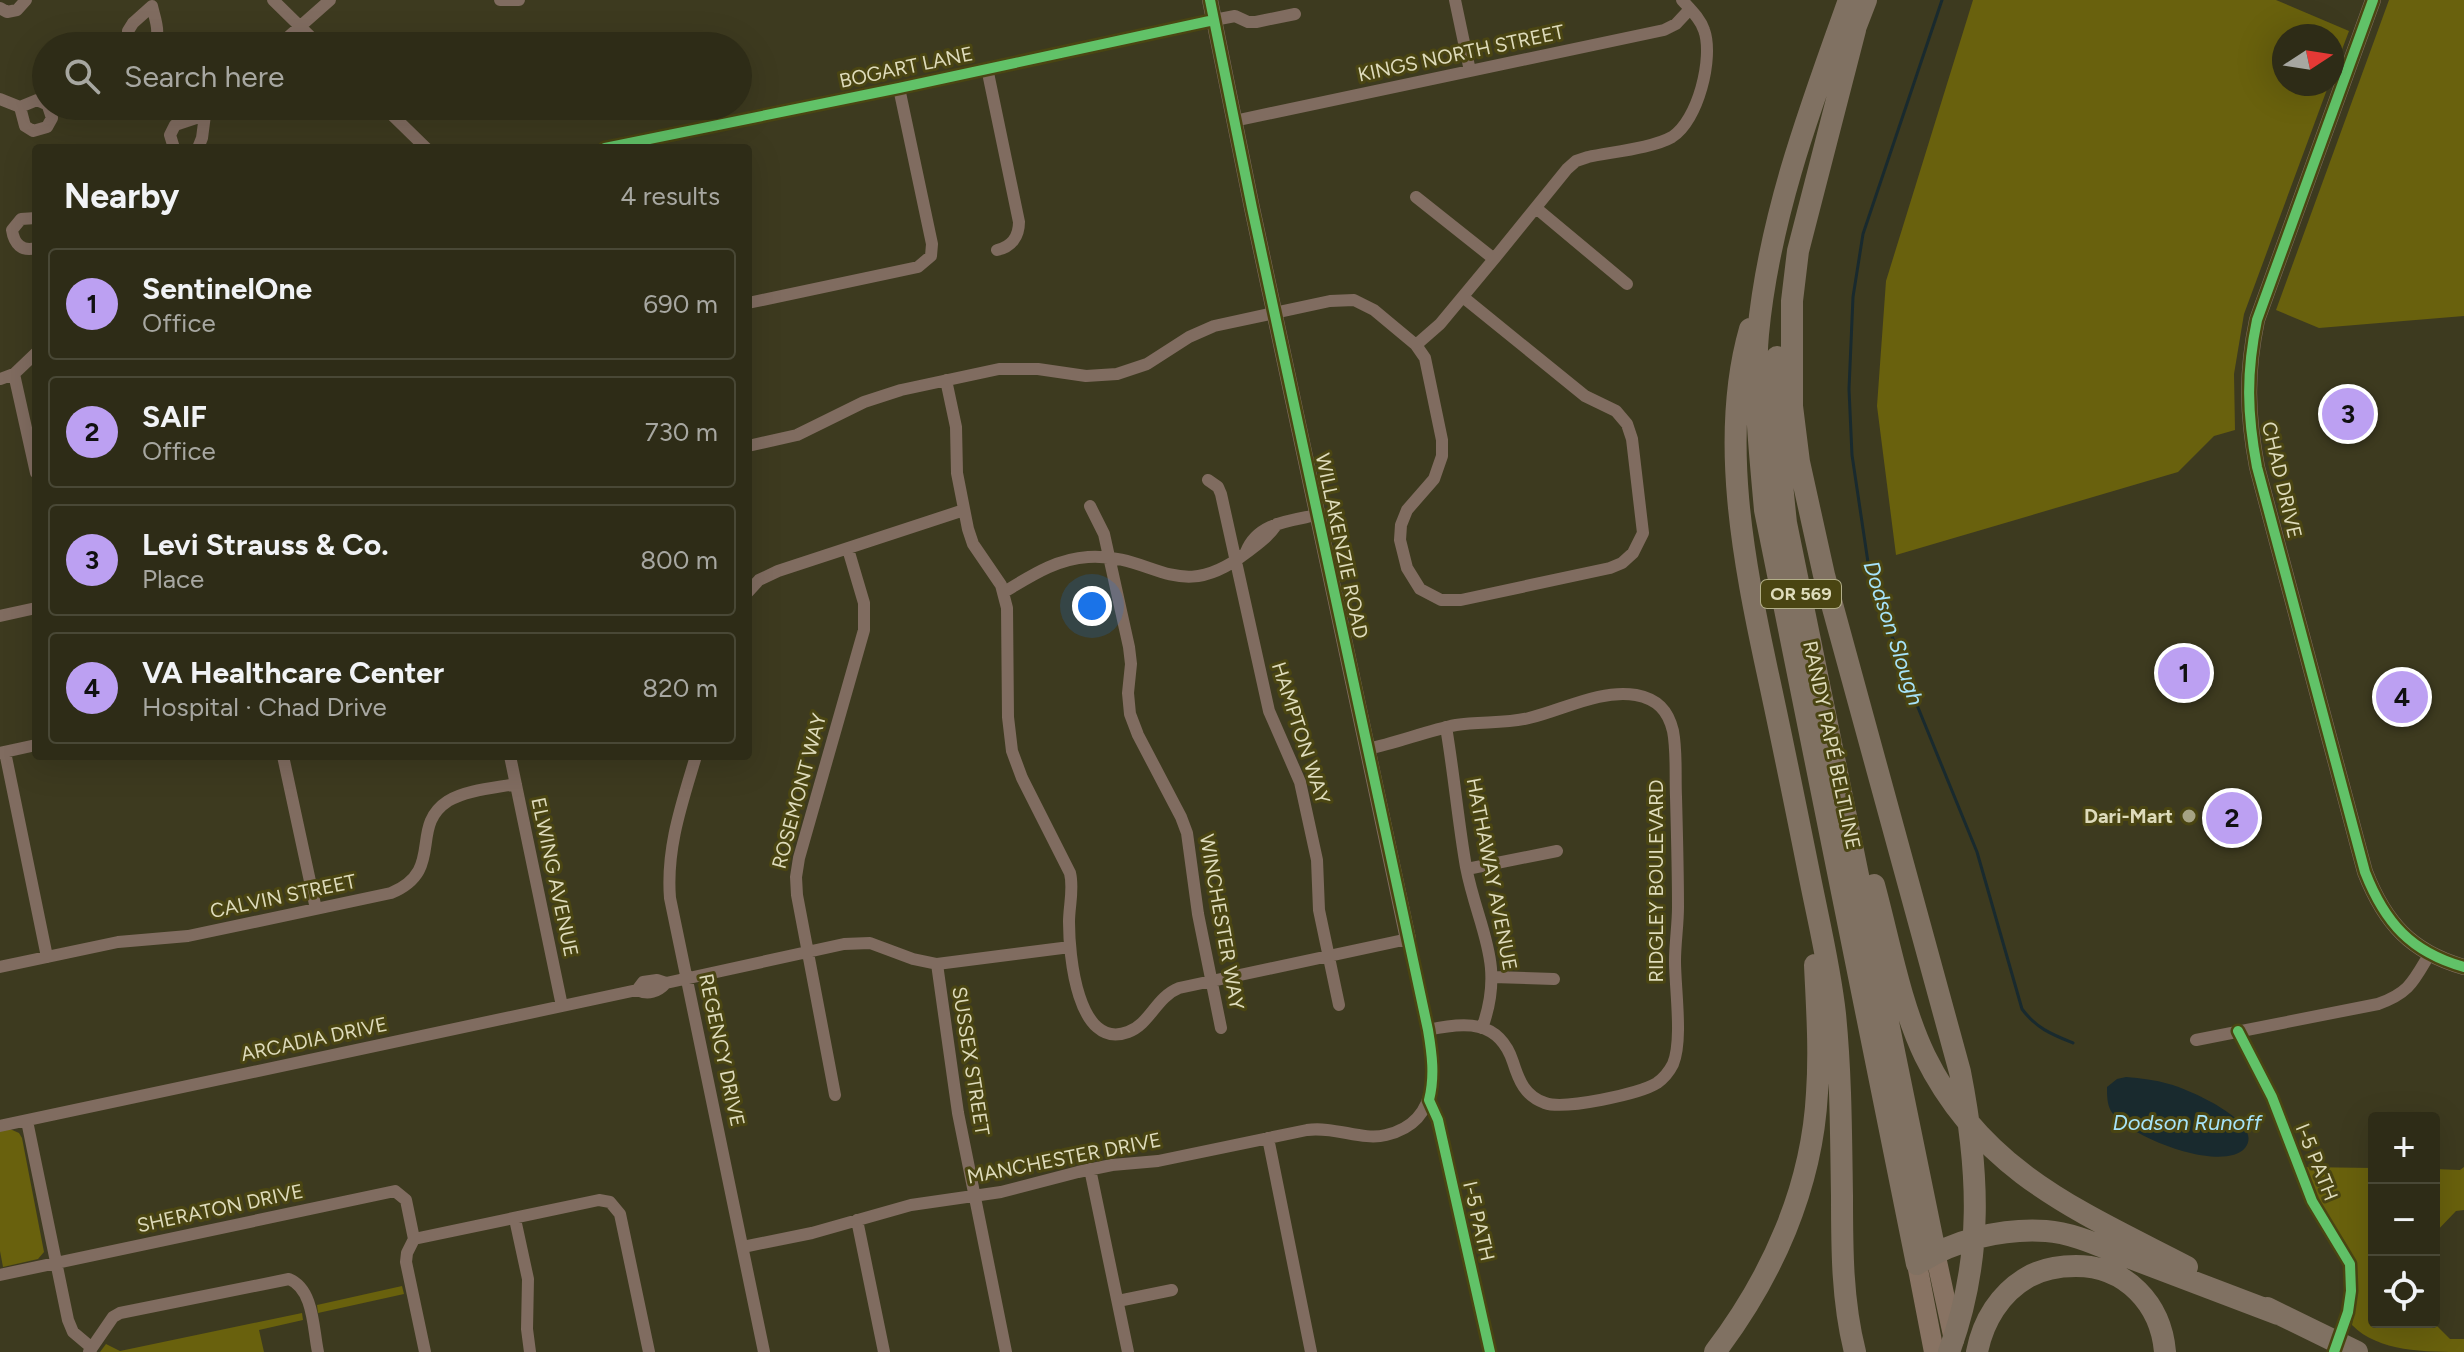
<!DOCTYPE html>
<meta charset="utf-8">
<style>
:root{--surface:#2e2c17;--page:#363420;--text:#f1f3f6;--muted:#a7a7a1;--line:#494836;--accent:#bca0f2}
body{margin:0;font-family:Figtree,sans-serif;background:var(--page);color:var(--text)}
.controls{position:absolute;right:24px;bottom:24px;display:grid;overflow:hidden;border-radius:8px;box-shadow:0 8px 32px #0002}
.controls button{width:72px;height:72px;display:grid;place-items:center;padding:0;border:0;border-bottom:2px solid var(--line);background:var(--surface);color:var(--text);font:40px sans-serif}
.compass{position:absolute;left:2272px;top:24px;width:72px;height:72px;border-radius:50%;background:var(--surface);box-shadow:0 8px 32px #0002;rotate:78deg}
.you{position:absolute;left:1092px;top:606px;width:28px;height:28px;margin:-20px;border:6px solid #fff;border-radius:50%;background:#1a73e8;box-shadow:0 0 0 12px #1a73e833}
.badge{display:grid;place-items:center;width:52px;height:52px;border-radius:50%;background:var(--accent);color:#111;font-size:26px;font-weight:700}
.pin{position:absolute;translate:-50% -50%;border:4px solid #fff;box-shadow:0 2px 8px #0006}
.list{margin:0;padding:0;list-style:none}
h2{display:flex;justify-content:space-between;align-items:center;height:104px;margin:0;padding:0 32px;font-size:34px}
h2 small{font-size:26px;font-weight:400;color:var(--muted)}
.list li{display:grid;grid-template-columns:52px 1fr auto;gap:24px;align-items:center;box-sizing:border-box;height:112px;margin:0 16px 16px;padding:0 16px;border:2px solid var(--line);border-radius:8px}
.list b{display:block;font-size:30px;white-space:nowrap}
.list p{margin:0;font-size:26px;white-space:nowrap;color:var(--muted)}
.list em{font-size:26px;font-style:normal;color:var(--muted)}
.icon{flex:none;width:44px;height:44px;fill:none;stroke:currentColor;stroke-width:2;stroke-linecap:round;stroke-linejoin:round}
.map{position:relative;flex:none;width:2464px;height:1352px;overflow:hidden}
.search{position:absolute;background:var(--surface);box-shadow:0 8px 32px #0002;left:32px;top:32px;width:720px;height:88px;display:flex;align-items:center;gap:20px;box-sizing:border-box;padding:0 28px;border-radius:44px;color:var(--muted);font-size:30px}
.panel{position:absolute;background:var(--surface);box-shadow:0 8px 32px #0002;left:32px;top:144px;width:720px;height:616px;border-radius:8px}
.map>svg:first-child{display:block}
.green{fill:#69610d}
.water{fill:#192a2e}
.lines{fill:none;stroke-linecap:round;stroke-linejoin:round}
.stream{stroke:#192a2e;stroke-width:3}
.minor{stroke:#806c60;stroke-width:12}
.tertiary{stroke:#806c60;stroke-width:16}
.primary{stroke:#887363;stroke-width:20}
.motorway{stroke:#807162;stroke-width:22}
.cycleway-casing{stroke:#4a4512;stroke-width:15}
.cycleway{stroke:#61c268;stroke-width:10}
.poi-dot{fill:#a6a384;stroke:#4a4512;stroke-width:3}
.labels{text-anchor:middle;stroke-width:6;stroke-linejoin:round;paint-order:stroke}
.shield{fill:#4a4512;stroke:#b2ae88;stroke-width:2}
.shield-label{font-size:18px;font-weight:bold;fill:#dedbbb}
.street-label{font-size:20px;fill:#dedbbb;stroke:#4a4512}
.poi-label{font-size:20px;font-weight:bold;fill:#dedbbb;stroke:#4a4512;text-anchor:end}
.water-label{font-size:22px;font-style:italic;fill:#a7e4fa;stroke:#4a4512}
</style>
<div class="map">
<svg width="2464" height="1352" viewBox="0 0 2464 1352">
<rect width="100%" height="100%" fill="#3d3a1f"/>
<path class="green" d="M 1973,0 L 2276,0 L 2349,31 L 2332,76 L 2332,36 L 2284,36 L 2284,84 L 2329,84 L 2244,314 L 2234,374 L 2235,430 L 2214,436 L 2178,472 L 1896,555 L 1877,406 L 1886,281 Z
M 2389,0 L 2464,0 L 2464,316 L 2319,328 L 2276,310 Z
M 10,1129 L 19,1133 L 22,1138 L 44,1252 L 38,1259 L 3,1267 L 0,1251 L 0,1131 Z
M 2303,1167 L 2374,1168 L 2374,1322 L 2433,1322 L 2450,1339 L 2464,1339 L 2464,1352 C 2426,1352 2378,1352 2352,1325 C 2357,1294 2361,1266 2343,1239 C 2336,1228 2327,1219 2320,1208 C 2313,1196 2308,1180 2303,1167 Z
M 2464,1167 L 2464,1210 L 2456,1211 L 2434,1234 L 2434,1169 L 2460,1170 Z
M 402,1286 L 404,1294 L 318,1313 L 317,1305 Z
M 302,1313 L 303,1320 L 259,1330 L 264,1352 L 100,1352 L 106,1344 L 120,1351 Z"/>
<path class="water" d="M 2126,1077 C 2141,1078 2155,1080 2169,1084 C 2186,1088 2267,1123 2245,1148 C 2222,1174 2126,1136 2111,1111 C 2107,1104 2107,1095 2107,1087 L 2117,1079 Z"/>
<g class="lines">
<path class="stream" d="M 1942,0 L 1863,234 L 1853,297 L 1849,389 L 1852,455 L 1869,569 L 1908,683 L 1977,852 L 2022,1009 C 2036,1028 2051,1034 2073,1043"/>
<path class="minor" d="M 273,0 L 320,46
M 500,0 L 519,0
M 1455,0 L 1470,71
M 0,8 L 7,12 L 17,10 L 26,0
M 137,46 L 131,41 L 128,31 L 133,23 L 152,6 C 155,20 163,36 150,46
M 278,46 L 330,0
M 987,68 L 1019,222 C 1019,237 1011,247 997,250
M 0,99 L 20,107
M 46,104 L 37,100 L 20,107 L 25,126 L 33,131 L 47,127 L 52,118 L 48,106
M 383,106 L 426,148
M 1234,121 L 1664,30 L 1676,24 L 1690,9
M 174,148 L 170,135 L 175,125 L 205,115 L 202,138 L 198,148
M 605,148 L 899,88 L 1214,20 L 1235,16 L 1248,22 L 1256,22 L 1295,14
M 1416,197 L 1494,259 L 1440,324 L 1416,345
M 1536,208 L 1627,284
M 36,218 L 21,219 L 12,230 C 14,244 22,252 36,248
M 1494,259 L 1567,169 L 1576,161 L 1588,157 C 1611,152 1653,148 1672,137 C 1698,121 1714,57 1704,30 C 1700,18 1690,9 1682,0
M 748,303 L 918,267 L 931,256 L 932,244 L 899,88
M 14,374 L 36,473
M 0,379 L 14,374 L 36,353
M 748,446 L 797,435 L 864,402 L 901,390 L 999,369 L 1038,369 L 1086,376 L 1117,374 L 1147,364 L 1189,337 L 1214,326 L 1330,301 L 1354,300 L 1374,310 L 1416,345 L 1425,358 L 1442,440 L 1442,456 L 1434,479 L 1407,510 L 1401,525 L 1400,540 L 1407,568 L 1420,589 L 1441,600 L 1461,600 L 1610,568 L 1622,563 L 1633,553 L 1643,533 L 1632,439 L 1627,424 L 1616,411 L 1585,396 L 1463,297
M 1208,480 L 1218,487 L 1221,494 L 1269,711 L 1300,782 L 1317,860 L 1319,910 L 1339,1005
M 1090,506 L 1104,534 L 1129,647 L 1131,664 L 1128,693 L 1130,714 L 1138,735 L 1181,817 L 1187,833 L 1198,914 L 1221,1028
M 1246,552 C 1257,523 1289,521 1317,515
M 748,592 L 759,580 L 778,571 L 964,510
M 1004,592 C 1031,576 1056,559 1088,557 C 1155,553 1177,606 1246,553 C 1258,544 1268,537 1277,524
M 0,616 L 36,608
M 1446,727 C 1454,774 1458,821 1466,867 C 1478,929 1506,963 1482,1028
M 1367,749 C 1397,743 1426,731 1456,725 C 1480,721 1505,724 1529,718 C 1563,710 1600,689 1636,695 C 1657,699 1668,710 1673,731 C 1677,752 1675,775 1676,797 C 1677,834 1678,870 1678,907 C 1678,925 1675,943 1675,961 C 1675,989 1683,1040 1673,1064 C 1669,1072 1664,1078 1657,1083 C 1640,1094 1564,1110 1545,1103 C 1525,1096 1519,1081 1513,1062 C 1499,1019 1464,1022 1428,1030
M 5,752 L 47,957
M 0,753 L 36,745
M 283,756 L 316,909
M 510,756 L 562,1006
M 696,756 C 682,803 666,848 670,898 L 764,1352
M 1467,869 L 1557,851
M 937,964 L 958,1113 L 1006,1352
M 0,967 L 118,942 L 188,936 L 391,893 C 446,870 408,827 448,801 C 466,790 494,788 516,784
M 1493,977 L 1554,979
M 637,990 L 643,982 L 657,980 L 666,983
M 2196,1040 L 2378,1004 C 2409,993 2413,982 2429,955
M 835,1095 L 797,895 L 796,877 L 799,858 L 864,630 L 864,603 L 848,549
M 27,1121 L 68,1320 L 73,1332 L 92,1348
M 0,1126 L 637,990 C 648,995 658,992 666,983 L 844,944 L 870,943 L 913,959 L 937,964 L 1070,947
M 1268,1138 L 1311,1352
M 1090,1169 L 1128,1352
M 515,1219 L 528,1279 L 527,1329 L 530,1352
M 857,1220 L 884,1352
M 743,1247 L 812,1233 L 911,1205 L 1001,1192 L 1078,1172 L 1112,1165 L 1158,1161 L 1307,1130 C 1335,1126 1362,1141 1386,1135 C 1450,1120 1432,1051 1422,1005 C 1418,983 1413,961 1408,939 L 1179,988 C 1156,997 1150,1024 1128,1032 C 1077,1051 1069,954 1069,922 C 1069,906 1074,889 1070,873 L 1022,778 L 1012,751 L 1008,717 L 1007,608 L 1001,585 L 973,544 L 968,529 L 957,473 L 956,427 L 946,380
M 0,1275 L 395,1191 L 406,1200 L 414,1239
M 1118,1301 L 1172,1290
M 89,1352 L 113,1317 L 120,1313 L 289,1279 C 314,1289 313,1329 318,1352
M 425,1352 L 406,1262 L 407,1253 L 414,1239 L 599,1200 L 610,1202 L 620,1214 L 649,1352"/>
<path class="tertiary" d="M 1210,0 L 1252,208 L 1408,939
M 2373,0 L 2257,320 C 2246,373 2247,414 2257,467 L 2365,872 C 2385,923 2411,952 2464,967"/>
<path class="primary" d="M 1935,1252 L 1954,1340
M 1917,1264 L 1934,1352"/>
<path class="motorway" d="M 1849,0 C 1810,108 1769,218 1758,334 C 1753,392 1760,452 1765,510 L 1917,1264 C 1954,1240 2002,1228 2046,1231 C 2074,1233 2102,1247 2128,1257 C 2178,1276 2228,1295 2278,1314
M 1855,30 L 1798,251 L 1792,301 L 1792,406 L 1799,462 L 1824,575 L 1960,1072 C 1979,1169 1984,1257 1949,1352
M 1849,44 L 1866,0
M 1750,329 C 1719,437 1744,563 1767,670 C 1782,739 1796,808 1810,878 C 1819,923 1830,968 1835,1014 C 1841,1075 1841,1135 1842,1196 C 1842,1248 1842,1301 1855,1352
M 1777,357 C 1775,413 1780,467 1786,523 L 1935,1252
M 1874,885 C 1889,940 1900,1004 1925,1056 C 1982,1172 2079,1211 2187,1267
M 2267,1308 L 2357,1352
M 1715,1352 C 1772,1277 1812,1188 1817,1093 C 1820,1050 1817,1008 1815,965
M 1977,1352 C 1983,1321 2000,1293 2028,1277 C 2042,1269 2060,1266 2076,1266 C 2126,1266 2161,1304 2165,1352"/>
<defs>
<path id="cycleway" d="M 1210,0 L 1252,208 L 1428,1030 C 1432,1054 1435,1076 1429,1100 L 1438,1120 L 1490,1352
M 2373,0 L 2257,320 C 2246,373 2247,414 2257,467 L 2365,872 C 2385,923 2411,952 2464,967
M 605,148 L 899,88 L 1214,20
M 2238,1031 L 2272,1097 L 2312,1201 L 2350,1264 L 2351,1291 L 2348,1312 L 2334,1352"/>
</defs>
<use href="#cycleway" class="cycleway-casing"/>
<use href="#cycleway" class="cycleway"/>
</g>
<circle class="poi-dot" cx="2189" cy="816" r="8"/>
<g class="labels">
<rect class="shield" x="1761" y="580" width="80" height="28" rx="6"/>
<g class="shield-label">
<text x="1801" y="600">OR 569</text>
</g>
<g class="street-label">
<text transform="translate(1461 53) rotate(-12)" y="7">KINGS NORTH STREET</text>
<text transform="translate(906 67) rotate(-12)" y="7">BOGART LANE</text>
<text transform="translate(2282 480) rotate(77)" y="7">CHAD DRIVE</text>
<text transform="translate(1342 546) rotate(78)" y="7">WILLAKENZIE ROAD</text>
<text transform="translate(1301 733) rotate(72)" y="7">HAMPTON WAY</text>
<text transform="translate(1832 745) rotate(78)" y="7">RANDY PAPÉ BELTLINE</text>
<text transform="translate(799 791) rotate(-75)" y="7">ROSEMONT WAY</text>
<text transform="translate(1492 874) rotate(79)" y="7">HATHAWAY AVENUE</text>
<text transform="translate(555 877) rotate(78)" y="7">ELWING AVENUE</text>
<text transform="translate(1656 881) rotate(-90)" y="7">RIDGLEY BOULEVARD</text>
<text transform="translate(283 896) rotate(-12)" y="7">CALVIN STREET</text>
<text transform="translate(1222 922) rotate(80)" y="7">WINCHESTER WAY</text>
<text transform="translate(314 1039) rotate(-12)" y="7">ARCADIA DRIVE</text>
<text transform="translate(722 1050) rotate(78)" y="7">REGENCY DRIVE</text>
<text transform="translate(971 1061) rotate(81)" y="7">SUSSEX STREET</text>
<text transform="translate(1064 1158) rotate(-11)" y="7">MANCHESTER DRIVE</text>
<text transform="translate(2317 1162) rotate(68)" y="7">I-5 PATH</text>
<text transform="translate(220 1208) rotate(-12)" y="7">SHERATON DRIVE</text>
<text transform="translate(1479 1221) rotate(77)" y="7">I-5 PATH</text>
</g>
<g class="poi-label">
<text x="2173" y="823">Dari-Mart</text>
</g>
<g class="water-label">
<text transform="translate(1894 633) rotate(72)" y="8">Dodson Slough</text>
<text x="2187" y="1130">Dodson Runoff</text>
</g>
</g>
</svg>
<div class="controls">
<button>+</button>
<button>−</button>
<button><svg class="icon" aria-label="locate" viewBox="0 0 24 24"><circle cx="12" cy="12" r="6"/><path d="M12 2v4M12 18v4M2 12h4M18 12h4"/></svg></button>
</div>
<svg class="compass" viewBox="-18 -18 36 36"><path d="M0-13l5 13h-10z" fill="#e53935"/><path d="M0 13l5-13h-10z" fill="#a7a7a1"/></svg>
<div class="you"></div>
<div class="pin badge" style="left:2184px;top:673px">1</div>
<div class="pin badge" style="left:2232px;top:818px">2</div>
<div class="pin badge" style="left:2348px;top:414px">3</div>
<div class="pin badge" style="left:2402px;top:697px">4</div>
<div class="search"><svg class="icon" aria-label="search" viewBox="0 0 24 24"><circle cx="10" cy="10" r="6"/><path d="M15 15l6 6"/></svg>Search here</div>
<section class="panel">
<h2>Nearby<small>4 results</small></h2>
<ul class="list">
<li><span class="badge">1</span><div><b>SentinelOne</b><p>Office</p></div><em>690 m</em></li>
<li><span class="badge">2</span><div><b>SAIF</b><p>Office</p></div><em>730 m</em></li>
<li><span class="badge">3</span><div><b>Levi Strauss &amp; Co.</b><p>Place</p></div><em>800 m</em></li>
<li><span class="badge">4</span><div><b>VA Healthcare Center</b><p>Hospital · Chad Drive</p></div><em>820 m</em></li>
</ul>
</section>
</div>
